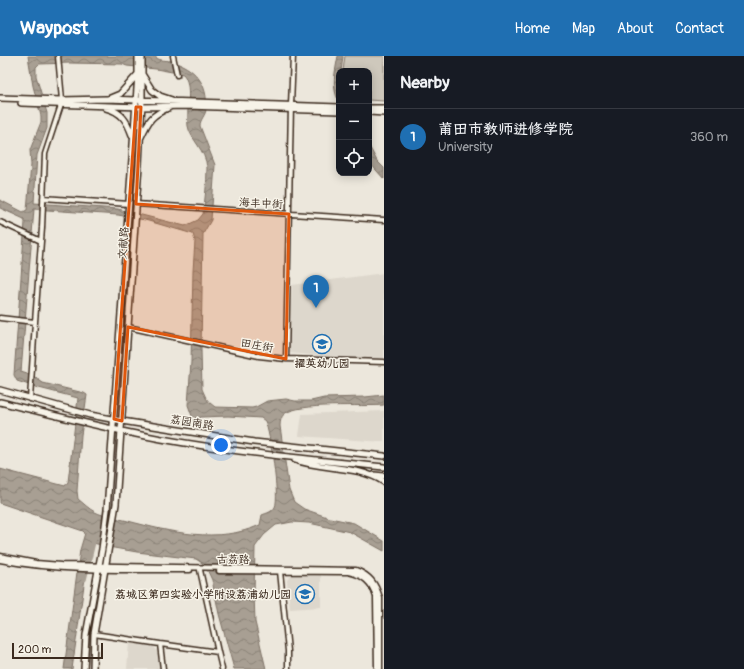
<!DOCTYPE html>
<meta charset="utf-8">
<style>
:root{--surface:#171b24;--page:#20242c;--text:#f1f3f6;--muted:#9ea1a6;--line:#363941;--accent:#1f6fb2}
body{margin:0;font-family:Pangolin,"LXGW WenKai TC",sans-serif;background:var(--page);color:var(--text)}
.controls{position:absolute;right:12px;top:12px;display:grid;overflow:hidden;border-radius:8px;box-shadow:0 2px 10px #0003}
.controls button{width:36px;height:36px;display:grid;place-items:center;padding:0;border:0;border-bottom:1px solid var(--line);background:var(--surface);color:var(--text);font:20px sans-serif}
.scale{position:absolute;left:12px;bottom:10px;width:91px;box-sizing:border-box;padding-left:4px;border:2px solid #3b2a1e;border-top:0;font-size:11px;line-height:14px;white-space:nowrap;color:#3b2a1e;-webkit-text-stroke:3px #f7f3e8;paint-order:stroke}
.you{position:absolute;left:221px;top:389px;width:14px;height:14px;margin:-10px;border:3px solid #fff;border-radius:50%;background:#1a73e8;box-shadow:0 0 0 6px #1a73e833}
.badge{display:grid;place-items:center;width:26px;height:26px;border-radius:50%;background:var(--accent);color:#fff;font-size:13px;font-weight:700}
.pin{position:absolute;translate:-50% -33px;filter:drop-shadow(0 1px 2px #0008)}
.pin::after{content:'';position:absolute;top:21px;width:14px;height:12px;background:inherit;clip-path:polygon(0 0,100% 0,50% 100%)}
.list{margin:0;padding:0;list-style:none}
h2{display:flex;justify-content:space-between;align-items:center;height:52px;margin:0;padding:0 16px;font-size:17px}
h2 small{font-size:13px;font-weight:400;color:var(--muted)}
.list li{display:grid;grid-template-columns:26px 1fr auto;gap:12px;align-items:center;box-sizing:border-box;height:56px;padding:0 16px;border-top:1px solid var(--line)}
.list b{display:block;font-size:15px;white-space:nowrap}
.list p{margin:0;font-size:13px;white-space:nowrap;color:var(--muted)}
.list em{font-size:13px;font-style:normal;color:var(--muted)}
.icon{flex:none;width:22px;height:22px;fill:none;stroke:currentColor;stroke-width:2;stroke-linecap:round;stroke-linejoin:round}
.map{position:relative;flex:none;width:384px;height:613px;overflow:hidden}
header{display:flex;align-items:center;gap:24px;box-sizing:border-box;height:56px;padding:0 20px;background:var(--accent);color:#fff}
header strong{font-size:19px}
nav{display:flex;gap:22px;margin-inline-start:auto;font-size:14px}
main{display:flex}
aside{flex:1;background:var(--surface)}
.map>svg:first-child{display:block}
.built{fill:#ddd7cc}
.grass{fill:#cec8bc;stroke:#84796d}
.water{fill:url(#water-waves);stroke:#7c7064;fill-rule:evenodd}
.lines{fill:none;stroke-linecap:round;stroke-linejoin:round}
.river{stroke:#a89f93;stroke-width:5.5}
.minor-casing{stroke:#3b2a1e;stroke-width:7}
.major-casing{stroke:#3b2a1e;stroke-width:8}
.minor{stroke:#f7f3e8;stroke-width:4}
.major{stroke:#f7f3e8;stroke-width:5}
.marked{fill:#df570d;fill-opacity:0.2;stroke:#df570d;stroke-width:3;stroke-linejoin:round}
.labels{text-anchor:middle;stroke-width:3;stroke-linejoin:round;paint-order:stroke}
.street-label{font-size:11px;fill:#3b2a1e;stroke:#f7f3e8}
.poi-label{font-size:11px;font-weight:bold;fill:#3b2a1e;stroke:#f7f3e8}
</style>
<header>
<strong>Waypost</strong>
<nav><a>Home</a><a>Map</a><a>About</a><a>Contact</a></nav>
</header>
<main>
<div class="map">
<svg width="384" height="613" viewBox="0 0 384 613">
<defs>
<pattern id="water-waves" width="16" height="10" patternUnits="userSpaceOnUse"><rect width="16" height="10" fill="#a89f93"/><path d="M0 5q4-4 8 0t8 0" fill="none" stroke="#8a8277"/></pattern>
</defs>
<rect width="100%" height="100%" fill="#ece7dc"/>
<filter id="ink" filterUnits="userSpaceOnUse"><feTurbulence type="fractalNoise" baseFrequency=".025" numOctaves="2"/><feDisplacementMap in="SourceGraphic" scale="8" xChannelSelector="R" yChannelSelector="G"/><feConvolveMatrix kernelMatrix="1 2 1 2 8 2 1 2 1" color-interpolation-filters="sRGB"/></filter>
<g filter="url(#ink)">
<path class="built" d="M 384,217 L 384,302 L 341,302 L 289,297 L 292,229 Z
M 384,355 L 384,386 L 299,380 L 302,358 Z
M 292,519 L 321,519 L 321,551 L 290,553 L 287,524 Z
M 129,586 L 152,590 L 156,593 L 158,597 L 160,613 L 127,613 Z"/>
<path class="grass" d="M 345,0 L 384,0 L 384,45 L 369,44 L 369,15 L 343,15 Z"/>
<path class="water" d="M 28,0 L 154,0 C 159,5 164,4 171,5 C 194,11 209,28 206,53 C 206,59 200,63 200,70 L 215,109 L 211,164 L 203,178 L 201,294 L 202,333 L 206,342 L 210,347 L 215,351 L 252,352 L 256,351 L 267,345 L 286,343 L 295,345 L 311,345 L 324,342 L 365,341 L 384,339 L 384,349 C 362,351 300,346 284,358 C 281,361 280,366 280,370 L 289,434 L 294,446 L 304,453 L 330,462 L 354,467 L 384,485 L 384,495 L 350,476 L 309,467 L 292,466 L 276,469 L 264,479 L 255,491 L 254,537 L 255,566 L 266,613 L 234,613 L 219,558 L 212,524 L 205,509 L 196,503 L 137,496 L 114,492 L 93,487 L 89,494 L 72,613 L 64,613 L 80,494 L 85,477 L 83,475 L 0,447 L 0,413 L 65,430 L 68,426 L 78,342 L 35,331 L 17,325 L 14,319 L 25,166 L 24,163 L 0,152 L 0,144 L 23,156 L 27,154 L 31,109 L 30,94 L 41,66 L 41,60 L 33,30 ZM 70,7 L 122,8 L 127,10 L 156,13 L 183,18 C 193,28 186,56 188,70 C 190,83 206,94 207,112 C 207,127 205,143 203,158 L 198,164 L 185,170 L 118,153 L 34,147 L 37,99 L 47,72 L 47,57 L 36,20 L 36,11 L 39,8 ZM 34,153 L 118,159 L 145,164 L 193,178 L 195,185 L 193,215 L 191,306 L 188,349 L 192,360 L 191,364 L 198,366 L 199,362 L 201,361 L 228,360 L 261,362 L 265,365 C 270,376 280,441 275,451 C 272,456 267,457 262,459 L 260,469 C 218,488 170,476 128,465 C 117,462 105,461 95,456 C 89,453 83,447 78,443 L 77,435 L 81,379 L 87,339 L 84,337 L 43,327 L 33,320 L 21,316 Z
M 338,0 L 343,0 L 341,15 L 339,15 L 339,46 C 331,31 335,16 338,0 Z
M 369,90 L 377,105 L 384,112 L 384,123 L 369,106 Z"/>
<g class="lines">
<path class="river" d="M 84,523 L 94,481"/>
<defs>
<path id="minor" d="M 58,0 L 62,44
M 173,0 L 177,19
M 43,142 L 129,148
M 136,148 L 384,164
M 0,166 L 41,185
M 0,262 L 35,266 L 30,343
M 35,266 L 42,172 L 45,98 L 61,49
M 128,271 L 259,300 L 286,303 L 384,306
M 286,303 L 291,49 L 293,0
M 0,500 L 36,507 L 61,509 L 356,514 C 369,519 376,527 380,542 L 380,613
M 0,504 C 63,516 127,514 190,514
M 200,514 L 218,596
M 219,515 L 348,516 C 363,519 372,526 376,541 L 377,613
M 280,515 L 288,595 L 288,613
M 94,578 L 160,588 L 163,613
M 160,588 L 218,596 L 222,613"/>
<path id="major" d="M 142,18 L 152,34 L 160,40 L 172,44
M 0,42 L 62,44 L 106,43 L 339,51
M 108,43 L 120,38 L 138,18
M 21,47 L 141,51 L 187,50 L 339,55
M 106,52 C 122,56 127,65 132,79
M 369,52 L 384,52
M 369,56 L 384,57
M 141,81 C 149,63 152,59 170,51
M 0,334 L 90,359 L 122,365 L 254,386 L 384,400
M 0,346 C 45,357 91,369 136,378 C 218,395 301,402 384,411
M 295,404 C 324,414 358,409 384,426
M 374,419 L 384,420
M 84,613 L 86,579 L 102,493 L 107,454 L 138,18 L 138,0
M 93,613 L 94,578 L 116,448 L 139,109 L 142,45 L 142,0"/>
</defs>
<use href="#minor" class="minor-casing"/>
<use href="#major" class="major-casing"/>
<use href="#minor" class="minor"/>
<use href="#major" class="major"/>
</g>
</g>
<path class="marked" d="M 136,51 L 141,51 L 136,148 L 289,158 L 286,303 L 128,271 L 122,365 L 114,363 Z"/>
<defs>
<symbol id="school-ring" viewBox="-11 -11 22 22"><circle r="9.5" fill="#f7f3e8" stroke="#1f6fb2" stroke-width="1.5"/><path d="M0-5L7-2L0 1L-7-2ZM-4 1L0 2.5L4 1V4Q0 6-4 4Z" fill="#1f6fb2"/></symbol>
</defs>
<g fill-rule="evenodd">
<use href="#school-ring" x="311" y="277" width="22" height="22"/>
<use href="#school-ring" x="294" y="527" width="22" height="22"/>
</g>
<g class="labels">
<g class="street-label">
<text transform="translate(261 147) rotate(3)" y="4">海丰中街</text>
<text transform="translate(123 187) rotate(-86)" y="4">文献路</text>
<text transform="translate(257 289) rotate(10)" y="4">田庄街</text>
<text transform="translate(192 366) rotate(9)" y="4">荔园南路</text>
<text x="233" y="507">古荔路</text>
</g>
<g class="poi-label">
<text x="322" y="311">擢英幼儿园</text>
<text x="291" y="542" text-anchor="end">荔城区第四实验小学附设荔浦幼儿园</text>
</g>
</g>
</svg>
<div class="controls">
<button>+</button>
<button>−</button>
<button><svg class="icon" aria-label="locate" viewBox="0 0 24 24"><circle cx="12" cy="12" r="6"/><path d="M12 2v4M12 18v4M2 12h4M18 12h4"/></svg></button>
</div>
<div class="scale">200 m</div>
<div class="you"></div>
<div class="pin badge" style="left:316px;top:252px">1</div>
</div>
<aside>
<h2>Nearby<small></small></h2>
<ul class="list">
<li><span class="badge">1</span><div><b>莆田市教师进修学院</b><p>University</p></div><em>360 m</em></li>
</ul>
</aside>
</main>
